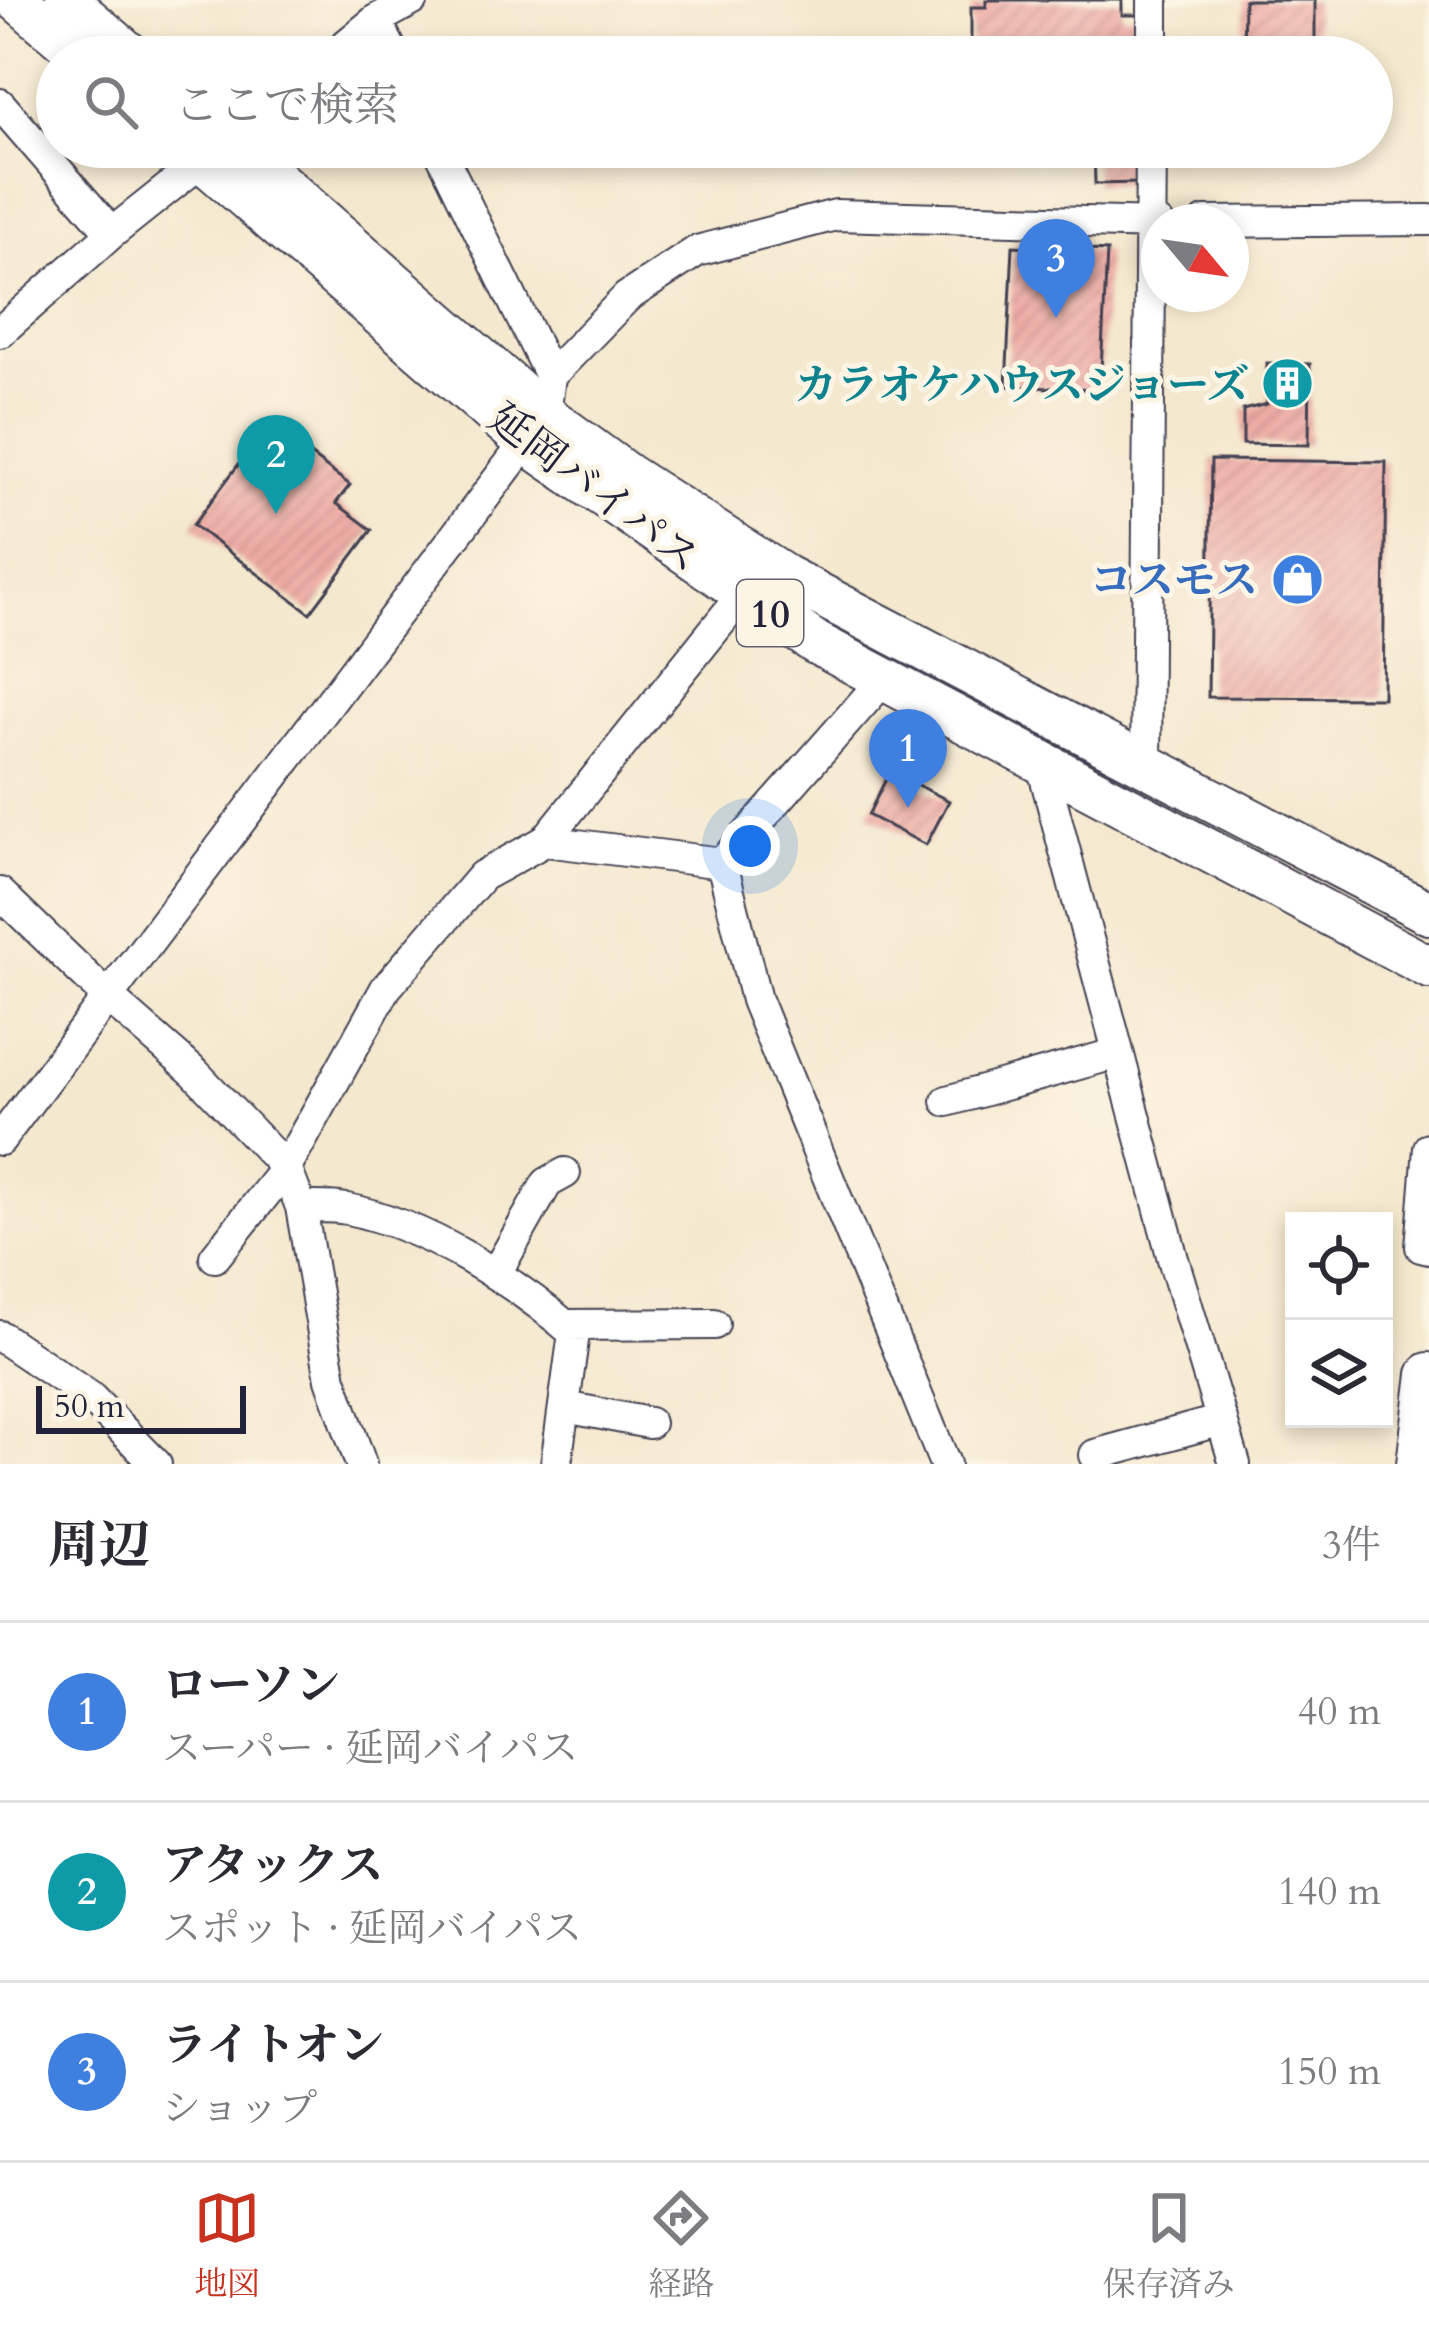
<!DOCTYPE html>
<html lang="ja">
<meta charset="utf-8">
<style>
:root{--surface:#fff;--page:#f2f2f3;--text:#2b2b33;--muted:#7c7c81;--line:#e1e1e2;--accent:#c8321e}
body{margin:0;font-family:Cardo,"Noto Serif JP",serif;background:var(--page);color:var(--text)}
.controls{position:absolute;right:36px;bottom:36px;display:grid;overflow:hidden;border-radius:0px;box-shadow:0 6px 18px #0003}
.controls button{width:108px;height:108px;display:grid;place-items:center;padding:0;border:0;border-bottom:3px solid var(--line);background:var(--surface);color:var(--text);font:60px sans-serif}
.compass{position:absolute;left:1141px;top:204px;width:108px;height:108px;border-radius:50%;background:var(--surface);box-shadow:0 6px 18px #0003;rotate:119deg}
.scale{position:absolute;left:36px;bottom:30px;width:210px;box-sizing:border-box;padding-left:12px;border:6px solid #22223b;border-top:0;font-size:33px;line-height:42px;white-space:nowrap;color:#22223b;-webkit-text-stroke:9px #fcf5e5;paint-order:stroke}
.you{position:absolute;left:750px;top:846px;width:42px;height:42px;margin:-30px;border:9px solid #fff;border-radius:50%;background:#1a73e8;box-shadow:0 0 0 18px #1a73e833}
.badge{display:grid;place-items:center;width:78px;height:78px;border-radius:50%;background:var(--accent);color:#fff;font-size:39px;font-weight:700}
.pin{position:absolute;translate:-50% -99px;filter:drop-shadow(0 3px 6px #0008)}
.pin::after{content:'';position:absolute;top:63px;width:42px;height:36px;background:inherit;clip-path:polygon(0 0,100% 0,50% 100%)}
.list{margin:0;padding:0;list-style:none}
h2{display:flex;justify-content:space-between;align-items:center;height:156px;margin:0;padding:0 48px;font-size:51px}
h2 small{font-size:39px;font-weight:400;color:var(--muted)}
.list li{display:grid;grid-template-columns:78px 1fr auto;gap:36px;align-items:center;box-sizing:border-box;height:180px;padding:0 48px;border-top:3px solid var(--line)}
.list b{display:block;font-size:45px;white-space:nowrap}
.list p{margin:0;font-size:39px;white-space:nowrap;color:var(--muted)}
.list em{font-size:39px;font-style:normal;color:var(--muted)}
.icon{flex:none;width:66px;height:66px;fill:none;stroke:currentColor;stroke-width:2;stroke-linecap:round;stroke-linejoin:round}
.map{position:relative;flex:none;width:1429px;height:1464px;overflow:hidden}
.search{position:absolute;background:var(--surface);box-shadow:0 6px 18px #0003;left:36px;right:36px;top:36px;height:132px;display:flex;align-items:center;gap:30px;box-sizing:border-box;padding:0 42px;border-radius:66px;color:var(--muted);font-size:45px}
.sheet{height:696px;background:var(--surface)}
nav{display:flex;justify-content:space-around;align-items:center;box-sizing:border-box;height:168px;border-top:3px solid var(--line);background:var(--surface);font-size:33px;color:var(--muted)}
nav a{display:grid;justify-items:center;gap:6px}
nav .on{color:var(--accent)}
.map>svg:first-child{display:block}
.building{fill:url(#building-hatch)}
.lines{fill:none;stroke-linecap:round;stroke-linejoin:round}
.minor-casing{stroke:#424051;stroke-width:34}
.highway-casing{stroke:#424051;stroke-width:46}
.minor{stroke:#fff;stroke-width:30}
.highway{stroke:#fff;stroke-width:42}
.labels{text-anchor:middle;stroke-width:10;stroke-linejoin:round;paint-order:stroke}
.shield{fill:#fcf5e5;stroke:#63616e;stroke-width:3}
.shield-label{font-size:39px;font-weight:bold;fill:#22223b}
.culture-label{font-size:42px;font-weight:bold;fill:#0d838f;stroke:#fcf5e5;text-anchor:end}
.street-label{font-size:42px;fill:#22223b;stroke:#fcf5e5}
.shop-label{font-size:42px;font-weight:bold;fill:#366cbe;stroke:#fcf5e5;text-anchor:end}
</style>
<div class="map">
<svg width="1429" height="1464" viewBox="0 0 1429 1464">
<defs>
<pattern id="building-hatch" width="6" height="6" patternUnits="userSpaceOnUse" patternTransform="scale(3)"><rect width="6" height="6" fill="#eeaba4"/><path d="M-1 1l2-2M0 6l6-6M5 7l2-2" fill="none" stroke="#cc938e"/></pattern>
</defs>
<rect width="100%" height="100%" fill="#fcf5e5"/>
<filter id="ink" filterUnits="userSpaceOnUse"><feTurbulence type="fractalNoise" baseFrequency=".00833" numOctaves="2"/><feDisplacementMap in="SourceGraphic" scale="24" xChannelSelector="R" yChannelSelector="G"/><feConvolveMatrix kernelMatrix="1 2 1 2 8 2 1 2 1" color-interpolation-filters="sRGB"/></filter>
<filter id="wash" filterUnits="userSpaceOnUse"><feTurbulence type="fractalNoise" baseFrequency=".004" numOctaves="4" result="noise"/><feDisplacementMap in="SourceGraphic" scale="48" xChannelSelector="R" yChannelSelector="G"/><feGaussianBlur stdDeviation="2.7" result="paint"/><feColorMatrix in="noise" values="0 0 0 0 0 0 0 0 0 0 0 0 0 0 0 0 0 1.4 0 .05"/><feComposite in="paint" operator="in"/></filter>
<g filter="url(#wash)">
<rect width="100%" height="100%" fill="#f4e8ce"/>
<g id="blocks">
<path class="building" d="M 986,0 L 1122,0 L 1122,15 L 1142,15 L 1143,57 L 971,57 L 971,7 L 986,7 Z
M 1244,0 L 1315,0 L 1315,57 L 1243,57 Z
M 1094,147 L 1138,147 L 1138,183 L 1095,184 Z
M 1013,246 L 1107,251 L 1100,390 L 1006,386 Z
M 1267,363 L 1310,364 L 1309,445 L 1243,444 L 1243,410 L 1267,404 Z
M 269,424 L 350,485 L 336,503 L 372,530 L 310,613 L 193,525 Z
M 1211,460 L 1386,462 L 1383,698 L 1208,697 Z
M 890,771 L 949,801 L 926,845 L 868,815 Z"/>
</g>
</g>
<g filter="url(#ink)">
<use href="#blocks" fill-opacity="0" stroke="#424051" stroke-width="3"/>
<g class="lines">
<defs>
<path id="minor" d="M 376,20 L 395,57
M 331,57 L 376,20 L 413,0
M 1153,57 L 1153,0
M 0,104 L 112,233
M 438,147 L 550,376
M 1205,222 L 1429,220
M 0,332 L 112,233 L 216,150
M 1042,765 L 1173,1259 L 1235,1464
M 1146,768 L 1151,147
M 545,841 L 743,594
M 722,863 L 756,1000 L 945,1464
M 0,893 L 108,997 L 195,1073 L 286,1168 L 301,1207 L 331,1379 L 361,1464
M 947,1101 L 1118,1053
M 0,1140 L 526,442 L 545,415 L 550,376 L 627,297 L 697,251 L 836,215 L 1159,224
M 1429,1148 L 1421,1247 L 1429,1249
M 301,1207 C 316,1207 333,1206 347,1209 C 424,1224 516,1282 574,1333 L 556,1464
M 215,1257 L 286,1168 L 386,988 L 482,876 L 545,841 L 722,863 L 884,679
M 496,1273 L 547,1183 L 565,1173
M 565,1325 L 714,1324
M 0,1336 L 90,1397 L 156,1464
M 565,1407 L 649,1423
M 1095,1455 L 1222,1420"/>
<path id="highway" d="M 17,0 L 84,57
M 66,0 L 133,57
M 187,147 L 526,442 L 816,643 L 1429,967
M 239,147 L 545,415 L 627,475 L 784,576 L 1429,913
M 1418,1464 L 1429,1374"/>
</defs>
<use href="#minor" class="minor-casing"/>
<use href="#highway" class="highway-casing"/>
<use href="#minor" class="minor"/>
<use href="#highway" class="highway"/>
</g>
</g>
<defs>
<symbol id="building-disc" viewBox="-11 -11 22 22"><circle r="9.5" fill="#0f9aa8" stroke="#fcf5e5"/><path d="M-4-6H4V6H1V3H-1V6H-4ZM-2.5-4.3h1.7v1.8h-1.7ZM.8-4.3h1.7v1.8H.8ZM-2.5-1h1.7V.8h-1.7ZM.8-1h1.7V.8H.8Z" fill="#fff"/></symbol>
<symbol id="shop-disc" viewBox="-11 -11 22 22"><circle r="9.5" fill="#3f7fe0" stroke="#fcf5e5"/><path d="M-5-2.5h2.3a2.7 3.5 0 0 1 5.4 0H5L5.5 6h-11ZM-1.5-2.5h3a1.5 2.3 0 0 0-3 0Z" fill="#fff"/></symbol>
</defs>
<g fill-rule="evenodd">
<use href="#building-disc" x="1258" y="354" width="59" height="59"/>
<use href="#shop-disc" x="1268" y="550" width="59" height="59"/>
</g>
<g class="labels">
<rect class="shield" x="737" y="580" width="66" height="66" rx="9"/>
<g class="shield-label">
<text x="770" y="627">10</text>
</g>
<g class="culture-label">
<text x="1249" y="399">カラオケハウスジョーズ</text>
</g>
<g class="street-label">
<text transform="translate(595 487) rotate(37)" y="15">延岡バイパス</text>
</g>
<g class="shop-label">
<text x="1258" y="594">コスモス</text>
</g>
</g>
</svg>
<div class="controls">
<button><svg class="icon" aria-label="locate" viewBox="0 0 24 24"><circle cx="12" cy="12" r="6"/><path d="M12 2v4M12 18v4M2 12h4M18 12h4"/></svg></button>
<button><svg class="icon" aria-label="layers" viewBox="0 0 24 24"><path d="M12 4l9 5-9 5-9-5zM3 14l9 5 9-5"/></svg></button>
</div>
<svg class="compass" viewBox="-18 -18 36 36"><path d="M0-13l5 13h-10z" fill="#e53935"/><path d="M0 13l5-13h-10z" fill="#7c7c81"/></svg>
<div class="scale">50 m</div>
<div class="you"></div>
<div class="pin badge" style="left:908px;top:808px;background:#3f7fe0">1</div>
<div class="pin badge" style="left:276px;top:514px;background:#0f9aa8">2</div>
<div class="pin badge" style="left:1056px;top:318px;background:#3f7fe0">3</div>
<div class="search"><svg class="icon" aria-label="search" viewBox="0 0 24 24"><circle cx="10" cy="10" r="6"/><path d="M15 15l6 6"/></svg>ここで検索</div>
</div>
<section class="sheet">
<h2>周辺<small>3件</small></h2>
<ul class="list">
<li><span class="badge" style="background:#3f7fe0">1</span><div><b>ローソン</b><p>スーパー · 延岡バイパス</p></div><em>40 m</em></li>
<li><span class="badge" style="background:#0f9aa8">2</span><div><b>アタックス</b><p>スポット · 延岡バイパス</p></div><em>140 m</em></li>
<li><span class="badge" style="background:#3f7fe0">3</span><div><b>ライトオン</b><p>ショップ</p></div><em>150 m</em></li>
</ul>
</section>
<nav>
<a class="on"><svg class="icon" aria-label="map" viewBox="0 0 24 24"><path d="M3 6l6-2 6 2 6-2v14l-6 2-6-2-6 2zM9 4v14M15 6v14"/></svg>地図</a>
<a><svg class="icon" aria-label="directions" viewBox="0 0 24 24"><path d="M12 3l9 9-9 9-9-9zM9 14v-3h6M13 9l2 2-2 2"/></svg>経路</a>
<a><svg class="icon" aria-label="saved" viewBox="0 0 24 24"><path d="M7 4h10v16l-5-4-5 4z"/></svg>保存済み</a>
</nav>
